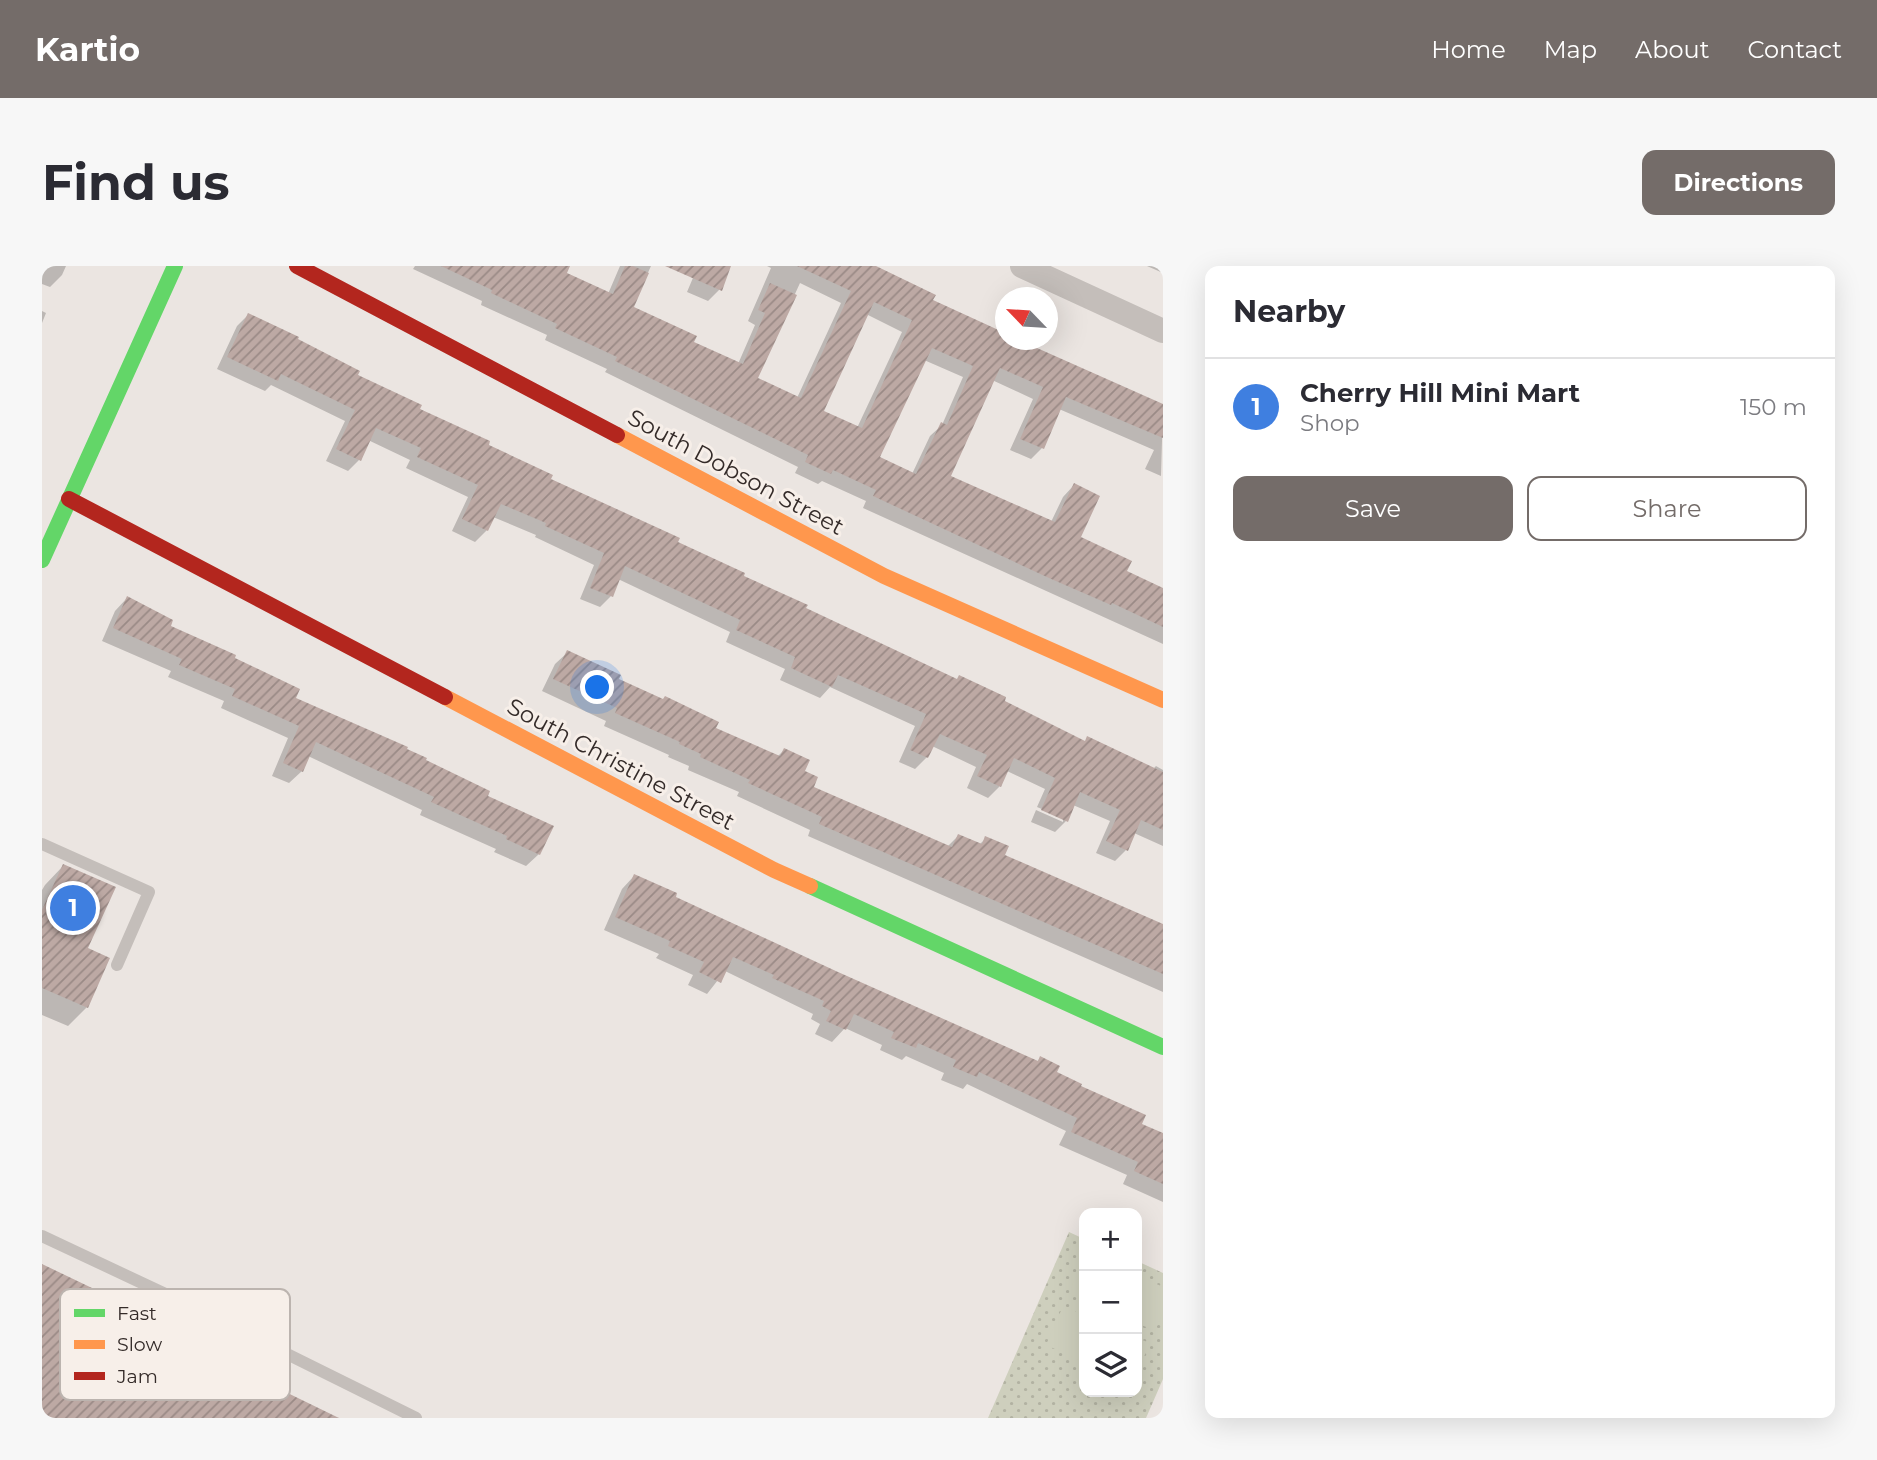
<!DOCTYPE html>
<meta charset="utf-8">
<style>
:root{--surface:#fff;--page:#f7f7f7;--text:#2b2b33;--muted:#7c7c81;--line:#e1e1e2;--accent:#746c69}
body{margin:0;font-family:Montserrat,sans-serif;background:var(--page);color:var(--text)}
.controls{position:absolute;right:21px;bottom:21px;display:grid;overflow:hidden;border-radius:14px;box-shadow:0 7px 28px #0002}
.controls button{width:63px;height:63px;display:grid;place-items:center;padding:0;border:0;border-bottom:2px solid var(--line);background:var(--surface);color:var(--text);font:35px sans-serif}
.compass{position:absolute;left:953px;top:21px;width:63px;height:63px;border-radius:50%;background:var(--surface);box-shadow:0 7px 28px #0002;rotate:295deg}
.you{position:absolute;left:556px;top:422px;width:24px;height:24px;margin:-18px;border:5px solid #fff;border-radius:50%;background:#1a73e8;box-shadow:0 0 0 10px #1a73e833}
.badge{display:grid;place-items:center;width:46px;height:46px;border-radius:50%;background:var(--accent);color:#fff;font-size:23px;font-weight:700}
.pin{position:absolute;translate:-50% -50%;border:4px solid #fff;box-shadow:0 2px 7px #0006}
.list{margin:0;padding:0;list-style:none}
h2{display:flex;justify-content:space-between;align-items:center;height:91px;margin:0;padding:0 28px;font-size:30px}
h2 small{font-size:23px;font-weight:400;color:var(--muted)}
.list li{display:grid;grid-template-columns:46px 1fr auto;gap:21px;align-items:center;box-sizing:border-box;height:98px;padding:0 28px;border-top:2px solid var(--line)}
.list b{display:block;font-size:26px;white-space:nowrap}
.list p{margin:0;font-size:23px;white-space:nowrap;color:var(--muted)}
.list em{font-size:23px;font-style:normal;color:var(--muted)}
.actions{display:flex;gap:14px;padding:21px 28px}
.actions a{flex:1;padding:16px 0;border:2px solid var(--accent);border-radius:14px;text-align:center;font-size:24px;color:var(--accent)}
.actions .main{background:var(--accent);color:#fff}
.icon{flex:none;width:38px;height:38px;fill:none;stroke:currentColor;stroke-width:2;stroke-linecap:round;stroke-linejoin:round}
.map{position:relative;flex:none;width:1121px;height:1152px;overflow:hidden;border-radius:14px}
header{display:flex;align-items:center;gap:42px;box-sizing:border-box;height:98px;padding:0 35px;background:var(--accent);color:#fff}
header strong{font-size:33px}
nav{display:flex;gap:38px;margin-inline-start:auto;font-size:24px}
.intro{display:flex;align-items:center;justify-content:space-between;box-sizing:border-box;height:168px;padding:0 42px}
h1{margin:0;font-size:49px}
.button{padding:18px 32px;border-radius:14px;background:var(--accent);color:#fff;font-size:24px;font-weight:700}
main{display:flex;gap:42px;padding:0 42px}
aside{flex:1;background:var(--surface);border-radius:14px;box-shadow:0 7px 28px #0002}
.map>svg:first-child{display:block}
.park{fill:url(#park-dots)}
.garden{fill:#cecfbd}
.shadow{fill:#0003;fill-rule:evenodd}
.building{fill:url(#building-hatch);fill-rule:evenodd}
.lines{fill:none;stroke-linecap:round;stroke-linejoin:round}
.lane{stroke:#c4beba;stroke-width:12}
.street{stroke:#c4beba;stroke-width:24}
.fast{stroke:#63d668;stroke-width:16}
.slow{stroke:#ff974d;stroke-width:16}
.jam{stroke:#b3261e;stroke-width:16}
.labels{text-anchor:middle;stroke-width:6;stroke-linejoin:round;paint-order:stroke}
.street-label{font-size:23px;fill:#342b29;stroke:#f7efe9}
.key{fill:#f7efe9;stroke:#bcb4af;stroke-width:2}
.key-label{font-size:19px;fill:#342b29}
</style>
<header>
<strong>Kartio</strong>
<nav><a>Home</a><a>Map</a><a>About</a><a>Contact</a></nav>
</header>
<div class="intro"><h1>Find us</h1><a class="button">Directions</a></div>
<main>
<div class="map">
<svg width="1121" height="1152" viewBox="0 0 1121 1152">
<defs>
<pattern id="park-dots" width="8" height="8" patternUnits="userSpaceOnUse" patternTransform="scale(1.75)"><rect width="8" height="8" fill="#cecfbd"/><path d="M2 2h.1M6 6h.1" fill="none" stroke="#b2b2a2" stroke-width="1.8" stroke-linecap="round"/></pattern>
<pattern id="building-hatch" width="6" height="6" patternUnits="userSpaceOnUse" patternTransform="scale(1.75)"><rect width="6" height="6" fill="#bda9a4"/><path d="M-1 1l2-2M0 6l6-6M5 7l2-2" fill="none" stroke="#9a8a86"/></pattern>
</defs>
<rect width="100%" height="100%" fill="#ebe5e1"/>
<path class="park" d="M 1027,966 L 1042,973 L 1042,1126 L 1095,1126 L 1095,995 L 1121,1007 L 1121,1113 L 1104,1152 L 946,1152 Z"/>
<path class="garden" d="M 1042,991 L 1042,1034 L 1027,1027 Z
M 1095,1009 L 1121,1021 L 1121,1046 L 1113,1065 L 1095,1057 Z
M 1021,1040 L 1042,1049 L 1042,1096 L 1004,1079 Z
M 1095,1072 L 1108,1077 L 1095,1107 Z"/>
<path class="shadow" d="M 0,0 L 24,0 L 20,9 L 8,21 L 0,18 Z
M 373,0 L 526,0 L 523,8 L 566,28 L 578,0 L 609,0 L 590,42 L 650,77 L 696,98 L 713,59 L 706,55 L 729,2 L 725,0 L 829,0 L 889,35 L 964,69 L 964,74 L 973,74 L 1121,140 L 1119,210 L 1103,203 L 1112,184 L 1017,143 L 1000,182 L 989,193 L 968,184 L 991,133 L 950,114 L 906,211 L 1009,256 L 1021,231 L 1032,219 L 1037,272 L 1083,306 L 1121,323 L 1121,378 L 821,242 L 824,235 L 780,215 L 776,218 L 753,207 L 756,201 L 563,106 L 565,103 L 503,74 L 505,69 L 439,39 L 440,35 L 371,3 ZM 758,17 L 799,37 L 755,132 L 714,113 ZM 824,48 L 860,66 L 815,162 L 780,146 ZM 882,94 L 921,111 L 900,159 L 888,170 L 870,208 L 836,192 Z
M 656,0 L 688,0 L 677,24 L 666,35 L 645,26 Z
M 1105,0 L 1121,0 L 1121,7 Z
M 0,45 L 4,47 L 0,57 Z
M 206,49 L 507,214 L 634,277 L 762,343 L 961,436 L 1042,476 L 1111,503 L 1114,500 L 1121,504 L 1121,580 L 1092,567 L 1084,584 L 1073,595 L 1054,587 L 1068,555 L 1031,539 L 1024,555 L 1013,566 L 989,556 L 994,544 L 1021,556 L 1021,552 L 995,541 L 1003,523 L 965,505 L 958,520 L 946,532 L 925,522 L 934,501 L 890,480 L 885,491 L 873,503 L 857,496 L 873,460 L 788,421 L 778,432 L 738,414 L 743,403 L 684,376 L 688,366 L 576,313 L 569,330 L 558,341 L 538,333 L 552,299 L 493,271 L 494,269 L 451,251 L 445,264 L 433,276 L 410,265 L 426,231 L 364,202 L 368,194 L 326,174 L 317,194 L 306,205 L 284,195 L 303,155 L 229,119 L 223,125 L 175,103 L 195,60 Z
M 85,332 L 126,361 L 191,392 L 252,433 L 363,484 L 444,530 L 497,588 L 484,600 L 452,586 L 454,583 L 378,549 L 380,544 L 266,490 L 260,505 L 247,517 L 230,510 L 246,472 L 179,442 L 182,435 L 126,411 L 129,405 L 60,375 L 73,345 Z
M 526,386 L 575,414 L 672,463 L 735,491 L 742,484 L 761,506 L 769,522 L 905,581 L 916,570 L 937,579 L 944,572 L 961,590 L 1121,659 L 1121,726 L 766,570 L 768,564 L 695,530 L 697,526 L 646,504 L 647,500 L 626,491 L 627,489 L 562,460 L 564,455 L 500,425 L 513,398 Z
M 21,600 L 44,683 L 66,693 L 45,741 L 26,760 L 0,749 L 0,624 L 3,619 Z
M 592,610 L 632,632 L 994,797 L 998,792 L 1013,807 L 1097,859 L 1121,869 L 1121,936 L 1081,918 L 1085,909 L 1017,879 L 1024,865 L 925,818 L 921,823 L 899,814 L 902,807 L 864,790 L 860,794 L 838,784 L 840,779 L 803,762 L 790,776 L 773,768 L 778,758 L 769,753 L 771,748 L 683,705 L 665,728 L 646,719 L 651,709 L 614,692 L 617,688 L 562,664 L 580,623 Z"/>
<path class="building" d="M 399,0 L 528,0 L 525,7 L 571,28 L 583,0 L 591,0 L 607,7 L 592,41 L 655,70 L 652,76 L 701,98 L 723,47 L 716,44 L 728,17 L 755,29 L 716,112 L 759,132 L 809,25 L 755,0 L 834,0 L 894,29 L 891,34 L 963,67 L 963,74 L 977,74 L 1121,138 L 1121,172 L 1024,131 L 1002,183 L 978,173 L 1001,121 L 958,102 L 909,210 L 1013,256 L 1032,217 L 1058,230 L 1039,271 L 1090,295 L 1085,305 L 1121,322 L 1121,361 L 1070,337 L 1069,339 L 1007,312 L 831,230 L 834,224 L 791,204 L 789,208 L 763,196 L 766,189 L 573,95 L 575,91 L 513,62 L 515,58 L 449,27 L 450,24 ZM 832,36 L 870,54 L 820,162 L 782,145 ZM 890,82 L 931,100 L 905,159 L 899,156 L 874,208 L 838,191 Z
M 623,0 L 689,0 L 680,25 Z
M 206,47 L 257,71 L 256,73 L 318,105 L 316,109 L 380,139 L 378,143 L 448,175 L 447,179 L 511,209 L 509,213 L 638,272 L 636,276 L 703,307 L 702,310 L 766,339 L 764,342 L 915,413 L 917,409 L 964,431 L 963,435 L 1043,475 L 1045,470 L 1121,506 L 1121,564 L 1099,554 L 1086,585 L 1064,575 L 1078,544 L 1038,526 L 1026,556 L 999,544 L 1013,512 L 972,492 L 959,521 L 935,510 L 945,489 L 898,468 L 886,492 L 868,484 L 884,448 L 796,409 L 790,421 L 749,402 L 753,391 L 694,364 L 698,354 L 583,300 L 571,331 L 548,322 L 562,287 L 503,260 L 504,257 L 459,238 L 446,265 L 420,253 L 436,219 L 375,191 L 379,182 L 334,162 L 319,195 L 294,183 L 313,144 L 239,108 L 236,115 L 185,91 Z
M 85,330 L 131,354 L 129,360 L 194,389 L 193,392 L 258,423 L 254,432 L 366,481 L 365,483 L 385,492 L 384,494 L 448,525 L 446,530 L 512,560 L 498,589 L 464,573 L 465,570 L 389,536 L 392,531 L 274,476 L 261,506 L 241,497 L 257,460 L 190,430 L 193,423 L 137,399 L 140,393 L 71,362 Z
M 525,384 L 579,409 L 577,413 L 621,433 L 623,430 L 677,456 L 674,462 L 738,490 L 742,482 L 768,494 L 763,505 L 776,511 L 772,521 L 910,581 L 916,568 L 940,578 L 943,570 L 967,580 L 963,589 L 1121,658 L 1121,708 L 777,558 L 780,551 L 706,517 L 708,514 L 658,491 L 659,488 L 637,478 L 638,476 L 573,447 L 575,442 L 511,413 Z
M 21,598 L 74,621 L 46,682 L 68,692 L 46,742 L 0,722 L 0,644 Z
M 592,608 L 635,627 L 634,631 L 796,706 L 996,795 L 998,790 L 1018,800 L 1015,806 L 1040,818 L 1039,820 L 1104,849 L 1100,858 L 1121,867 L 1121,918 L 1092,905 L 1096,896 L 1029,866 L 1035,852 L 937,806 L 935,811 L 911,801 L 914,794 L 876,777 L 874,782 L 849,772 L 852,766 L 812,748 L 804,764 L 784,755 L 789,745 L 780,740 L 782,735 L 730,712 L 732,709 L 691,691 L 679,717 L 657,706 L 662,696 L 626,680 L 628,675 L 573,651 Z
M 0,998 L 227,1107 L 223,1116 L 297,1152 L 0,1152 Z"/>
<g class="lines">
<path class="lane" d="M 0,578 L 107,626 L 75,699
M 0,970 L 134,1033 L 374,1152"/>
<path class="street" d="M 980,0 L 1121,65"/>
<path class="fast" d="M 0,294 L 133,0
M 768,620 L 1121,781"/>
<path class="slow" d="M 575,169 L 842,310 L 1121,434
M 403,431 L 732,604 L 768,620"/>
<path class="jam" d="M 255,0 L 575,169
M 27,233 L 403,431"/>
</g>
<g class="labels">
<g class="street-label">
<text transform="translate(694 206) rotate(28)" y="8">South Dobson Street</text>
<text transform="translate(579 498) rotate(28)" y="8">South Christine Street</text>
</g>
</g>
<rect x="18" y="1023" width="230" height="111" rx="10" class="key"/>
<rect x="32" y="1043" width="31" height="8" fill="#63d668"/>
<rect x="32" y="1074" width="31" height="9" fill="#ff974d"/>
<rect x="32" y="1106" width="31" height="8" fill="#b3261e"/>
<g class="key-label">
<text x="75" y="1054">Fast</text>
<text x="75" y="1085">Slow</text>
<text x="75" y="1117">Jam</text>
</g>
</svg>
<div class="controls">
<button>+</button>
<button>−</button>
<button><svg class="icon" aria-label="layers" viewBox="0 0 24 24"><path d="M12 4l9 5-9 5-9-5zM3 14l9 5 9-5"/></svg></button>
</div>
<svg class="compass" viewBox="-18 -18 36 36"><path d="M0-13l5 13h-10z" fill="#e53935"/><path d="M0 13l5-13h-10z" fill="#7c7c81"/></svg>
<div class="you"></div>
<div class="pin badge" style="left:31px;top:642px;background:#3f7fe0">1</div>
</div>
<aside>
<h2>Nearby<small></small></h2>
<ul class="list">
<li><span class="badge" style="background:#3f7fe0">1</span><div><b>Cherry Hill Mini Mart</b><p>Shop</p></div><em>150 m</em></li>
</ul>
<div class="actions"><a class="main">Save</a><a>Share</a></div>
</aside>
</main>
